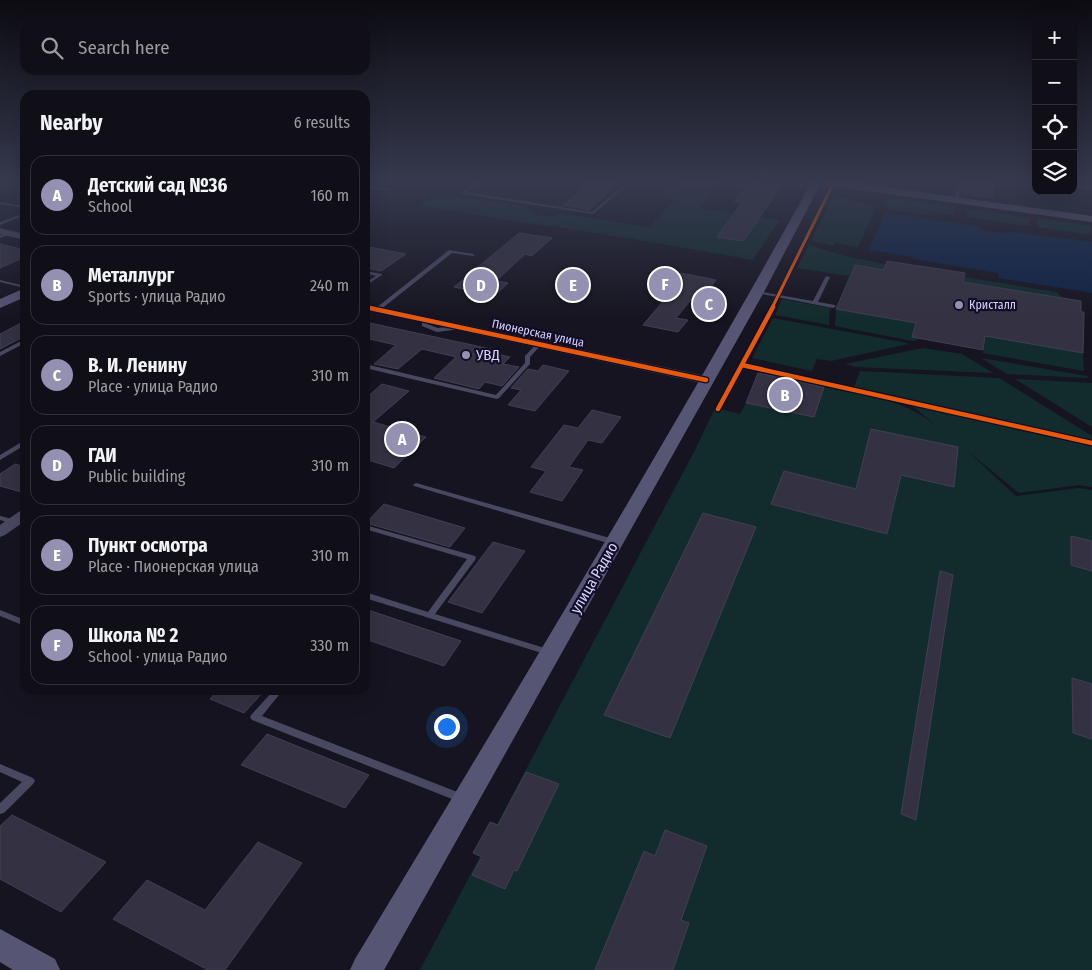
<!DOCTYPE html>
<meta charset="utf-8">
<style>
:root{--surface:#100f18;--page:#191821;--text:#f1f3f6;--muted:#9c9ca2;--line:#302f37;--accent:#9490b1}
body{margin:0;font-family:"Fira Sans Condensed",sans-serif;background:var(--page);color:var(--text)}
.controls{position:absolute;right:15px;top:15px;display:grid;overflow:hidden;border-radius:10px;box-shadow:0 5px 20px #0002}
.controls button{width:45px;height:45px;display:grid;place-items:center;padding:0;border:0;border-bottom:1px solid var(--line);background:var(--surface);color:var(--text);font:25px sans-serif}
.you{position:absolute;left:446px;top:726px;width:18px;height:18px;margin:-12px;border:4px solid #fff;border-radius:50%;background:#1a73e8;box-shadow:0 0 0 8px #1a73e833}
.badge{display:grid;place-items:center;width:32px;height:32px;border-radius:50%;background:var(--accent);color:#fff;font-size:16px;font-weight:700}
.pin{position:absolute;translate:-50% -50%;border:2px solid #fff;box-shadow:0 1px 5px #0006}
.list{margin:0;padding:0;list-style:none}
h2{display:flex;justify-content:space-between;align-items:center;height:65px;margin:0;padding:0 20px;font-size:21px}
h2 small{font-size:16px;font-weight:400;color:var(--muted)}
.list li{display:grid;grid-template-columns:32px 1fr auto;gap:15px;align-items:center;box-sizing:border-box;height:80px;margin:0 10px 10px;padding:0 10px;border:1px solid var(--line);border-radius:15px}
.list b{display:block;font-size:19px;white-space:nowrap}
.list p{margin:0;font-size:16px;white-space:nowrap;color:var(--muted)}
.list em{font-size:16px;font-style:normal;color:var(--muted)}
.icon{flex:none;width:28px;height:28px;fill:none;stroke:currentColor;stroke-width:2;stroke-linecap:round;stroke-linejoin:round}
.map{position:relative;flex:none;width:1092px;height:970px;overflow:hidden}
.search{position:absolute;background:var(--surface);box-shadow:0 5px 20px #0002;left:20px;top:20px;width:350px;height:55px;display:flex;align-items:center;gap:12px;box-sizing:border-box;padding:0 18px;border-radius:15px;color:var(--muted);font-size:19px}
.panel{position:absolute;background:var(--surface);box-shadow:0 5px 20px #0002;left:20px;top:90px;width:350px;height:605px;border-radius:15px}
.map>svg:first-child{display:block}
.green{fill:#122c2d}
.water{fill:#0e2347}
.building{fill:#343242;stroke:#433e54}
.lines{fill:none;stroke-linecap:round;stroke-linejoin:round}
.service{fill:#494861;fill-rule:evenodd}
.minor{fill:#494861;fill-rule:evenodd}
.secondary{fill:#575574;fill-rule:evenodd}
.cycleway-far1-casing{stroke:#120e26;stroke-width:5}
.cycleway-casing{stroke:#120e26;stroke-width:7}
.cycleway-far1{stroke:#e8590c;stroke-width:3}
.cycleway{stroke:#e8590c;stroke-width:4.5}
.poi-dot{fill:#9490b1;stroke:#120e26;stroke-width:2}
.labels{text-anchor:middle;stroke-width:4.5;stroke-linejoin:round;paint-order:stroke}
.far-poi-label{font-size:12px;fill:#d8d3ff;stroke:#120e26;text-anchor:start}
.far-street-label{font-size:12px;fill:#d8d3ff;stroke:#120e26}
.poi-label{font-size:15px;fill:#d8d3ff;stroke:#120e26;text-anchor:start}
.street-label{font-size:15px;fill:#d8d3ff;stroke:#120e26}
</style>
<div class="map">
<svg width="1092" height="970" viewBox="0 0 1092 970">
<rect width="100%" height="100%" fill="#161420"/>
<path class="green" d="M 681,183 L 718,183 L 700,208 L 779,220 L 753,260 L 634,239 L 419,206 L 436,194 L 523,206 L 538,215 L 552,217 L 559,213 L 649,227 L 674,201 L 664,192 Z
M 834,195 L 876,207 L 858,247 L 835,243 L 833,246 L 811,241 Z
M 886,198 L 956,207 L 954,215 L 930,212 L 929,215 L 892,210 L 883,206 Z
M 968,209 L 1030,218 L 1029,226 L 966,217 Z
M 1037,218 L 1090,226 L 1092,235 L 1037,227 Z
M 809,245 L 849,257 L 910,269 L 908,274 L 855,265 L 849,276 L 797,268 Z
M 964,277 L 1057,292 L 1062,298 L 963,282 Z
M 782,299 L 830,308 L 829,325 L 775,315 Z
M 836,309 L 916,323 L 912,337 L 920,339 L 913,341 L 835,326 Z
M 773,318 L 907,343 L 908,344 L 831,361 L 817,359 L 812,371 L 752,358 Z
M 985,336 L 1083,353 L 1084,371 L 983,353 Z
M 923,348 L 962,354 L 993,373 L 856,367 L 845,364 Z
M 981,358 L 1087,376 L 1088,378 L 1007,374 Z
M 860,371 L 999,378 L 1092,436 L 1092,441 L 854,387 Z
M 1015,379 L 1092,383 L 1092,427 Z
M 824,387 C 856,394 892,398 919,414 C 954,435 986,469 1016,496 L 1079,488 L 1092,490 L 1092,970 L 420,970 L 696,448 L 715,408 L 740,414 L 746,403 L 814,417 Z
M 910,404 L 1092,445 L 1092,487 L 1079,485 L 1019,493 Z"/>
<path class="water" d="M 885,213 L 891,213 L 981,227 L 982,230 L 1007,234 L 1005,231 L 1092,242 L 1092,293 L 998,278 L 999,273 L 913,259 L 912,257 L 869,250 Z"/>
<path class="building" d="M 590,183 L 618,183 L 589,210 L 563,205 Z
M 751,183 L 782,186 L 743,241 L 717,237 L 742,202 L 734,201 L 746,186 L 748,186 Z
M 963,183 L 994,183 L 992,198 L 961,194 Z
M 519,233 L 552,238 L 532,256 L 525,254 L 496,281 L 508,283 L 495,295 L 454,287 Z
M 0,244 L 25,250 L 25,257 L 0,268 Z
M 365,246 L 406,254 L 381,271 L 365,268 Z
M 887,261 L 965,273 L 963,282 L 1081,301 L 1081,312 L 1084,312 L 1084,318 L 1083,353 L 985,336 L 983,350 L 912,337 L 916,323 L 836,309 L 855,265 L 884,270 Z
M 681,273 L 716,280 L 707,292 L 698,291 L 676,318 L 688,320 L 678,332 L 643,325 L 676,286 L 671,285 Z
M 25,321 L 25,336 L 0,349 L 0,334 Z
M 365,322 L 491,349 L 488,352 L 510,357 L 503,364 L 519,367 L 502,386 L 485,382 L 479,389 L 434,378 L 456,357 L 422,349 L 398,369 L 374,364 L 396,345 L 365,338 Z
M 543,365 L 569,371 L 535,411 L 508,405 L 521,390 L 511,388 L 528,369 L 538,371 Z
M 758,373 L 773,376 L 777,373 L 808,380 L 809,384 L 824,387 L 814,417 L 746,403 Z
M 382,384 L 409,391 L 373,422 L 426,437 L 394,468 L 365,459 L 365,399 Z
M 592,410 L 621,417 L 602,443 L 588,440 L 569,467 L 583,470 L 562,501 L 530,492 L 546,471 L 531,467 L 564,425 L 578,428 Z
M 871,429 L 958,447 L 954,487 L 901,475 L 887,534 L 771,504 L 784,471 L 856,489 Z
M 15,464 L 25,467 L 25,493 L 0,486 L 0,474 Z
M 384,504 L 465,528 L 450,547 L 366,523 Z
M 703,513 L 756,527 L 670,738 L 604,715 Z
M 1071,536 L 1092,541 L 1092,571 L 1071,565 Z
M 493,542 L 525,551 L 482,613 L 448,602 Z
M 940,571 L 953,575 L 916,820 L 901,814 Z
M 365,609 L 461,641 L 444,666 L 365,639 Z
M 1072,678 L 1092,684 L 1092,739 L 1073,733 Z
M 218,690 L 265,690 L 244,713 L 210,699 Z
M 267,734 L 369,775 L 345,808 L 241,765 Z
M 526,772 L 559,784 L 517,871 L 514,870 L 505,889 L 472,875 L 482,857 L 473,853 L 490,822 L 498,825 Z
M 12,815 L 106,862 L 61,912 L 0,879 L 0,826 Z
M 665,830 L 707,846 L 681,920 L 689,923 L 673,970 L 595,970 L 644,851 L 655,856 Z
M 258,842 L 302,863 L 225,970 L 208,970 L 113,919 L 147,880 L 205,910 Z"/>
<g class="lines">
<path class="service" d="M 475,183 L 480,183 L 467,192 L 592,212 L 625,184 L 628,185 L 593,214 L 462,194 L 462,192 Z
M 957,183 L 961,183 L 958,201 L 956,202 L 954,201 Z
M 365,185 L 389,189 L 391,190 L 389,191 L 365,187 Z
M 1073,185 L 1092,187 L 1092,189 L 1073,187 Z
M 0,202 L 25,206 L 25,208 L 0,204 Z
M 25,213 L 25,215 L 0,225 L 0,222 Z
M 9,232 L 11,232 L 11,234 L 0,238 L 0,235 Z
M 449,250 L 473,254 L 475,255 L 473,256 L 452,253 L 380,310 L 376,310 L 376,308 Z
M 365,271 L 382,274 L 382,275 L 365,286 L 365,283 L 376,276 L 365,273 Z
M 826,276 L 830,277 L 818,302 L 835,305 L 836,306 L 833,308 L 757,293 L 755,292 L 757,291 L 813,301 Z
M 0,280 L 25,286 L 25,288 L 0,282 Z
M 425,317 L 428,319 L 427,324 L 438,328 L 461,325 L 464,327 L 461,329 L 437,332 L 422,326 L 422,319 Z
M 25,339 L 25,343 L 0,356 L 0,352 Z
M 540,341 L 543,343 L 530,357 L 530,364 L 499,398 L 497,399 L 365,368 L 365,364 L 496,395 L 525,363 L 525,356 L 538,342 Z
M 25,440 L 25,445 L 0,460 L 0,455 Z
M 416,483 L 617,540 L 618,542 L 614,544 L 611,544 L 414,486 L 413,485 Z
M 0,516 L 16,520 L 17,522 L 13,524 L 0,520 Z
M 365,525 L 475,556 L 476,558 L 475,560 L 435,614 L 551,650 L 552,652 L 551,654 L 548,655 L 365,598 L 365,592 L 428,612 L 467,559 L 365,529 Z
M 0,610 L 25,620 L 25,626 L 0,616 Z
M 274,690 L 283,690 L 262,716 L 465,795 L 466,798 L 465,801 L 461,802 L 457,801 L 252,720 L 250,717 L 252,714 Z
M 0,764 L 33,778 L 35,781 L 33,784 L 4,813 L 0,814 L 0,803 L 22,782 L 0,772 Z"/>
<path class="minor" d="M 0,228 L 25,234 L 25,240 L 0,234 Z
M 365,304 L 706,376 L 712,380 L 706,384 L 365,310 Z
M 25,510 L 25,521 L 5,535 L 0,537 L 0,525 L 20,511 Z"/>
<path class="secondary" d="M 811,183 L 821,183 L 764,292 L 384,970 L 350,970 L 355,959 C 510,702 665,446 811,183 Z
M 825,183 L 856,183 L 1092,216 L 1092,222 L 830,186 Z
M 25,288 L 25,297 L 0,308 L 0,299 Z
M 0,929 L 55,959 L 60,970 L 13,970 L 0,962 Z"/>
<defs>
<path id="cycleway-far1" d="M 365,307 L 371,308
M 772,308 L 831,188"/>
<path id="cycleway" d="M 365,307 L 706,380
M 742,365 L 1092,443
M 718,409 L 773,307"/>
</defs>
<use href="#cycleway-far1" class="cycleway-far1-casing"/>
<use href="#cycleway" class="cycleway-casing"/>
<use href="#cycleway-far1" class="cycleway-far1"/>
<use href="#cycleway" class="cycleway"/>
</g>
<linearGradient id="sky" x2="0" y2="1"><stop stop-color="#0c0b12"/><stop offset="0.57" stop-color="#363a4e"/><stop offset="1" stop-color="#363a4e" stop-opacity="0"/></linearGradient>
<rect width="1092" height="319" fill="url(#sky)"/>
<g class="poi-dot">
<circle cx="959" cy="305" r="5"/>
<circle cx="466" cy="355" r="5"/>
</g>
<g class="labels">
<g class="far-poi-label">
<text x="969" y="309">Кристалл</text>
</g>
<g class="far-street-label">
<text transform="translate(538 333) rotate(12)" y="4">Пионерская улица</text>
</g>
<g class="poi-label">
<text x="476" y="360">УВД</text>
</g>
<g class="street-label">
<text transform="translate(594 578) rotate(-60)" y="5">улица Радио</text>
</g>
</g>
</svg>
<div class="controls">
<button>+</button>
<button>−</button>
<button><svg class="icon" aria-label="locate" viewBox="0 0 24 24"><circle cx="12" cy="12" r="6"/><path d="M12 2v4M12 18v4M2 12h4M18 12h4"/></svg></button>
<button><svg class="icon" aria-label="layers" viewBox="0 0 24 24"><path d="M12 4l9 5-9 5-9-5zM3 14l9 5 9-5"/></svg></button>
</div>
<div class="you"></div>
<div class="pin badge" style="left:402px;top:439px">A</div>
<div class="pin badge" style="left:785px;top:395px">B</div>
<div class="pin badge" style="left:709px;top:304px">C</div>
<div class="pin badge" style="left:481px;top:285px">D</div>
<div class="pin badge" style="left:573px;top:285px">E</div>
<div class="pin badge" style="left:665px;top:284px">F</div>
<div class="search"><svg class="icon" aria-label="search" viewBox="0 0 24 24"><circle cx="10" cy="10" r="6"/><path d="M15 15l6 6"/></svg>Search here</div>
<section class="panel">
<h2>Nearby<small>6 results</small></h2>
<ul class="list">
<li><span class="badge">A</span><div><b>Детский сад №36</b><p>School</p></div><em>160 m</em></li>
<li><span class="badge">B</span><div><b>Металлург</b><p>Sports · улица Радио</p></div><em>240 m</em></li>
<li><span class="badge">C</span><div><b>В. И. Ленину</b><p>Place · улица Радио</p></div><em>310 m</em></li>
<li><span class="badge">D</span><div><b>ГАИ</b><p>Public building</p></div><em>310 m</em></li>
<li><span class="badge">E</span><div><b>Пункт осмотра</b><p>Place · Пионерская улица</p></div><em>310 m</em></li>
<li><span class="badge">F</span><div><b>Школа № 2</b><p>School · улица Радио</p></div><em>330 m</em></li>
</ul>
</section>
</div>
